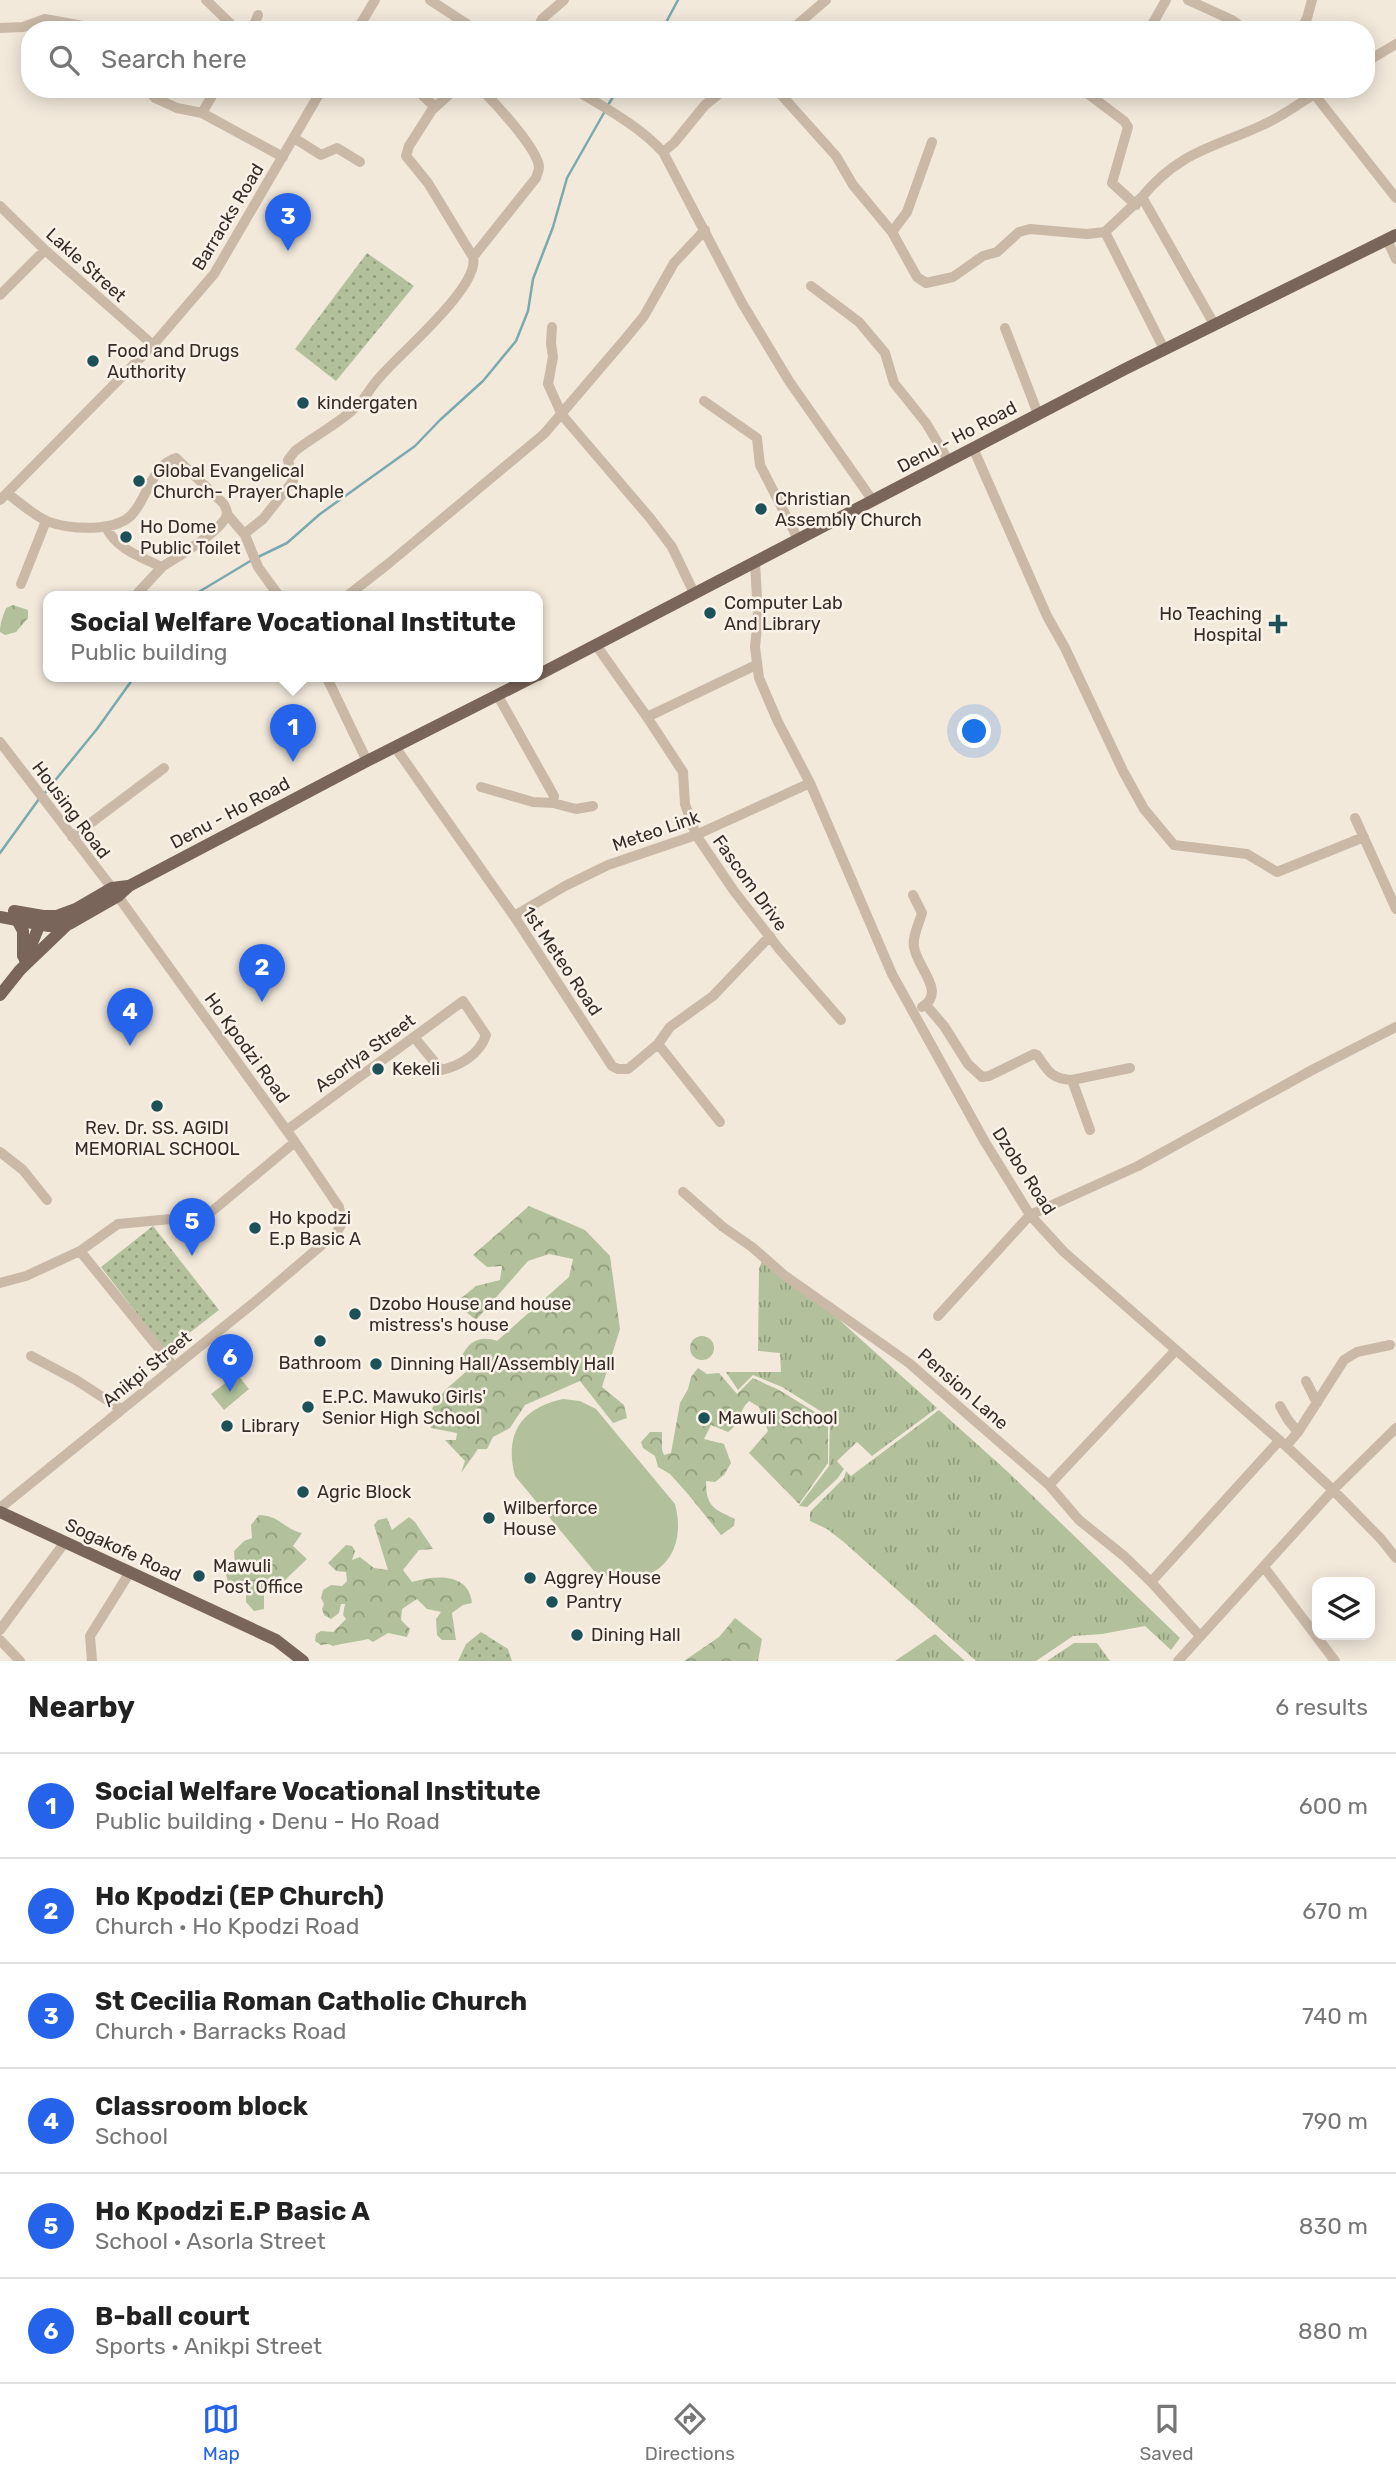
<!DOCTYPE html>
<meta charset="utf-8">
<style>
:root{--surface:#fff;--page:#f2f2f2;--text:#222;--muted:#767676;--line:#e0e0e0;--accent:#2563eb}
body{margin:0;font-family:Rubik,sans-serif;background:var(--page);color:var(--text)}
.controls{position:absolute;right:21px;bottom:21px;display:grid;overflow:hidden;border-radius:14px;box-shadow:0 4px 18px #0003}
.controls button{width:63px;height:63px;display:grid;place-items:center;padding:0;border:0;border-bottom:2px solid var(--line);background:var(--surface);color:var(--text);font:35px sans-serif}
.you{position:absolute;left:975px;top:732px;width:24px;height:24px;margin:-18px;border:5px solid #fff;border-radius:50%;background:#1a73e8;box-shadow:0 0 0 10px #1a73e833}
.badge{display:grid;place-items:center;width:46px;height:46px;border-radius:50%;background:var(--accent);color:#fff;font-size:23px;font-weight:700}
.pin{position:absolute;translate:-50% -58px;filter:drop-shadow(0 2px 4px #0008)}
.pin::after{content:'';position:absolute;top:37px;width:24px;height:21px;background:inherit;clip-path:polygon(0 0,100% 0,50% 100%)}
.popup{position:absolute;left:43px;top:591px;width:500px;height:91px;box-sizing:border-box;display:grid;place-content:center;border-radius:14px;background:var(--surface);filter:drop-shadow(0 2px 5px #0005);font-size:23px;white-space:nowrap;color:var(--muted)}
.popup b{font-size:26px;color:var(--text)}
.popup::after{content:'';position:absolute;left:50%;top:100%;margin-left:-14px;border:14px solid transparent;border-top-color:var(--surface)}
.list{margin:0;padding:0;list-style:none}
h2{display:flex;justify-content:space-between;align-items:center;height:91px;margin:0;padding:0 28px;font-size:30px}
h2 small{font-size:23px;font-weight:400;color:var(--muted)}
.list li{display:grid;grid-template-columns:46px 1fr auto;gap:21px;align-items:center;box-sizing:border-box;height:105px;padding:0 28px;border-top:2px solid var(--line)}
.list b{display:block;font-size:26px;white-space:nowrap}
.list p{margin:0;font-size:23px;white-space:nowrap;color:var(--muted)}
.list em{font-size:23px;font-style:normal;color:var(--muted)}
.icon{flex:none;width:38px;height:38px;fill:none;stroke:currentColor;stroke-width:2;stroke-linecap:round;stroke-linejoin:round}
.map{position:relative;flex:none;width:1396px;height:1661px;overflow:hidden}
.search{position:absolute;background:var(--surface);box-shadow:0 4px 18px #0003;left:21px;right:21px;top:21px;height:77px;display:flex;align-items:center;gap:18px;box-sizing:border-box;padding:0 24px;border-radius:28px;color:var(--muted);font-size:26px}
.sheet{height:721px;background:var(--surface)}
nav{display:flex;justify-content:space-around;align-items:center;box-sizing:border-box;height:98px;border-top:2px solid var(--line);background:var(--surface);font-size:19px;color:var(--muted)}
nav a{display:grid;justify-items:center;gap:4px}
nav .on{color:var(--accent)}
.map>svg:first-child{display:block}
.grass{fill:url(#grass-tufts)}
.forest{fill:url(#forest-crowns)}
.park{fill:url(#park-dots)}
.garden{fill:#b2c19b}
.lines{fill:none;stroke-linecap:round;stroke-linejoin:round}
.stream{stroke:#7aaaaf;stroke-width:2.5}
.minor{stroke:#cab9a7;stroke-width:10}
.major{stroke:#796559;stroke-width:12}
.poi-dot{fill:#1d5159;stroke:#faf2e8;stroke-width:2.5}
.labels{text-anchor:middle;stroke-width:5;stroke-linejoin:round;paint-order:stroke}
.street-label{font-size:18px;fill:#372d28;stroke:#faf2e8}
.poi-label{font-size:18px;fill:#372d28;stroke:#faf2e8;text-anchor:start}
</style>
<div class="map">
<svg width="1396" height="1661" viewBox="0 0 1396 1661">
<defs>
<pattern id="grass-tufts" width="24" height="20" patternUnits="userSpaceOnUse" patternTransform="scale(1.75)"><rect width="24" height="20" fill="#b2c19b"/><path d="M3 7l-1-3M5 7V3M7 7l1-3M15 17l-1-3M17 17v-4M19 17l1-3" fill="none" stroke="#929d7e"/></pattern>
<pattern id="forest-crowns" width="20" height="18" patternUnits="userSpaceOnUse" patternTransform="scale(1.75)"><rect width="20" height="18" fill="#b2c19b"/><path d="M2 6a3 3 0 1 1 6 0M12 15a3 3 0 1 1 6 0" fill="none" stroke="#929d7e"/></pattern>
<pattern id="park-dots" width="8" height="8" patternUnits="userSpaceOnUse" patternTransform="scale(1.75)"><rect width="8" height="8" fill="#b2c19b"/><path d="M2 2h.1M6 6h.1" fill="none" stroke="#929d7e" stroke-width="1.8" stroke-linecap="round"/></pattern>
</defs>
<rect width="100%" height="100%" fill="#f2e9db"/>
<path class="grass" d="M 762,1261 L 775,1262 L 937,1408 L 872,1456 L 857,1442 L 837,1461 L 844,1469 L 837,1479 L 807,1507 L 799,1506 L 829,1466 L 830,1417 L 782,1387 L 753,1375 L 738,1390 L 726,1372 L 781,1372 L 780,1353 L 758,1351 L 759,1269 Z
M 939,1410 L 1008,1472 L 1180,1638 L 1171,1650 L 1145,1626 L 1102,1634 L 1073,1636 L 1036,1661 L 976,1661 L 845,1543 L 827,1529 L 810,1521 L 810,1512 L 844,1478 L 846,1471 L 851,1476 Z
M 935,1634 L 965,1661 L 895,1661 Z
M 1074,1643 L 1097,1643 L 1110,1661 L 1047,1661 Z"/>
<path class="forest" d="M 13,605 L 28,610 L 28,618 L 16,632 L 5,635 L 0,632 C 0,623 3,616 6,608 Z
M 529,1206 L 585,1230 L 610,1256 L 620,1329 L 602,1387 L 624,1405 L 627,1418 L 613,1423 L 580,1381 L 525,1405 L 510,1428 L 493,1437 L 487,1449 L 478,1449 L 461,1473 L 465,1461 L 445,1440 L 456,1440 L 457,1433 L 431,1428 C 423,1404 453,1384 468,1370 L 461,1358 C 468,1341 481,1335 497,1341 L 569,1277 L 573,1259 L 549,1254 L 528,1261 L 476,1320 L 455,1303 L 476,1286 L 500,1280 L 502,1266 L 487,1267 L 473,1255 Z
M690 1348a12 12 0 1 1 24 0a12 12 0 1 1-24 0Z
M 698,1368 L 707,1374 L 719,1373 L 737,1394 L 753,1378 L 779,1390 L 828,1420 L 828,1463 L 799,1504 L 749,1453 L 768,1431 L 759,1407 L 749,1401 C 737,1413 743,1421 728,1432 L 711,1425 L 704,1439 L 724,1444 L 731,1463 L 724,1475 L 715,1482 L 706,1481 C 706,1507 714,1509 735,1519 L 734,1526 L 721,1535 L 687,1493 L 670,1474 L 658,1467 L 655,1456 L 643,1448 L 641,1442 L 650,1432 L 662,1432 L 662,1450 L 664,1455 L 671,1453 L 680,1403 L 688,1389 L 691,1377 Z
M 259,1515 C 281,1516 282,1528 302,1533 L 293,1546 L 307,1559 L 285,1580 L 264,1589 L 264,1609 L 254,1611 L 246,1602 L 246,1593 L 231,1592 L 225,1571 L 235,1565 L 234,1551 L 244,1541 L 252,1538 L 251,1525 Z
M 409,1517 L 415,1522 L 433,1549 L 419,1550 L 403,1570 L 412,1582 C 435,1575 469,1572 472,1603 L 463,1605 L 452,1613 L 456,1640 L 442,1640 L 437,1635 L 436,1619 L 441,1612 L 427,1609 L 417,1599 L 402,1609 L 401,1620 L 410,1629 L 407,1637 L 388,1633 L 373,1642 L 368,1639 C 355,1642 344,1643 333,1646 L 328,1644 L 321,1645 L 315,1641 L 316,1634 L 321,1631 L 333,1632 L 346,1619 L 343,1615 L 345,1604 L 341,1604 L 339,1613 L 331,1619 L 324,1615 L 322,1609 L 324,1604 L 321,1598 L 323,1590 L 331,1585 L 342,1586 L 347,1581 L 346,1572 L 336,1571 L 328,1563 L 346,1545 L 352,1546 L 355,1551 L 352,1560 L 360,1557 L 374,1568 L 388,1570 L 374,1525 L 378,1520 L 387,1518 L 392,1530 Z
M 735,1618 L 762,1639 L 758,1661 L 684,1661 L 719,1637 Z"/>
<path class="park" d="M 367,253 L 414,286 L 336,381 L 295,349 Z
M 153,1226 L 219,1310 L 166,1351 L 101,1267 Z
M 481,1632 L 508,1649 L 512,1661 L 458,1661 L 466,1644 Z"/>
<path class="garden" d="M 237,1374 L 249,1389 L 224,1410 L 211,1394 Z
M 563,1399 L 580,1401 L 596,1409 L 675,1504 C 690,1560 647,1595 594,1571 L 515,1476 C 504,1434 521,1408 563,1399 Z"/>
<g class="lines">
<path class="stream" d="M 662,30 L 678,0
M 608,105 L 618,89
M 258,557 L 287,543 L 320,514 L 415,446 L 440,420 L 483,381 L 516,341 L 528,311 L 533,279 L 553,227 L 567,178 L 605,111
M 192,596 L 252,560
M 44,794 L 97,729 L 135,676
M 0,853 L 39,799"/>
<path class="minor" d="M 206,0 L 237,30
M 430,0 L 476,30
M 1188,0 L 1232,20 L 1246,30
M 0,28 L 23,27 L 45,19 L 105,30
M 252,30 L 258,15
M 357,30 L 375,0
M 537,30 L 542,19 L 564,0
M 791,30 L 826,0
M 1149,30 L 1166,0
M 1301,30 L 1307,18 L 1312,0
M 1366,62 L 1396,44
M 148,89 L 155,98 L 177,108 L 202,113 L 283,157
M 416,89 L 435,107
M 574,89 C 605,108 638,125 663,152 L 742,303 L 789,381 L 873,501
M 776,89 L 836,156 L 853,185 L 892,232 L 917,277 L 926,283 L 953,277 L 983,256 L 997,252 L 1019,232 L 1030,229 L 1087,234 L 1105,232 L 1142,197
M 1083,90 L 1124,121 L 1128,127 L 1112,183 L 1136,205
M 202,113 L 216,89
M 294,138 L 321,155 L 337,148 L 360,162
M 663,152 L 674,143 L 705,105 L 725,89
M 0,206 L 45,250 L 153,345
M 892,232 L 907,212 L 932,142
M 1105,232 L 1164,349
M 1387,240 L 1396,259
M 473,257 L 536,178 C 537,174 539,171 539,167 C 538,149 495,103 481,89
M 811,286 L 859,322 L 885,353 L 894,383 L 926,423 L 948,460
M 0,295 L 45,250
M 1214,324 L 1142,197 C 1180,150 1217,147 1267,123 C 1284,115 1299,104 1314,94 L 1396,198
M 552,327 L 551,343 L 553,357 L 548,384 L 562,415 L 650,518 L 672,547 L 694,593
M 1005,328 L 1038,414
M 704,401 L 757,438 L 760,465 L 798,539
M 973,448 L 1047,616 L 1065,648 L 1123,771 L 1144,809 L 1174,845 L 1247,854 L 1277,872 L 1364,837
M 7,493 C 19,502 33,515 47,521 C 68,530 119,533 134,512 C 147,496 154,464 176,458 L 223,503 C 225,506 227,509 227,513 C 226,529 175,558 162,567 C 141,557 116,549 106,527
M 0,500 L 153,345 L 214,274 L 322,89
M 227,514 L 245,535 L 258,567 L 279,596
M 244,534 L 263,519 L 293,481 L 288,460 L 295,451 C 314,436 340,423 357,406 C 366,398 371,386 380,377 C 399,354 481,286 473,257 L 428,183 L 406,156 L 409,146 L 432,110 L 455,89
M 755,562 L 758,617 L 755,647 L 759,678 L 778,722 L 810,783 L 892,974 L 985,1142 L 1030,1215 L 1064,1252 L 1286,1446 L 1333,1490 L 1178,1661
M 21,584 L 46,521
M 135,596 L 162,567
M 347,596 L 388,564 L 544,434 L 626,338 L 644,316 L 674,263 L 705,230
M 596,645 L 647,717 L 683,772 L 685,804 L 696,835 L 734,891 L 780,950 L 841,1020
M 326,676 L 367,761
M 647,717 L 756,665
M 0,742 L 112,888 L 295,1142 L 339,1207 L 342,1223 L 337,1232 L 256,1301 L 0,1508
M 395,747 L 514,916 L 612,1066 L 618,1069 L 628,1069 L 658,1044 L 720,1122
M 481,787 L 533,802 L 553,803 L 554,796 L 498,696
M 553,803 L 576,809 L 593,806
M 1355,818 L 1396,909
M 72,837 L 164,768
M 913,895 L 922,913 C 919,924 912,937 914,947 C 917,968 947,992 922,1007
M 514,916 L 565,886 L 608,865 L 696,835 L 810,783
M 926,1005 L 944,1026 L 968,1064 L 982,1077 L 989,1076 L 1034,1054 L 1037,1055 C 1048,1071 1051,1079 1072,1080 L 1090,1130
M 658,1044 L 670,1027 L 713,996 L 770,936
M 1072,1080 L 1130,1068
M 287,1130 L 463,1001 L 486,1035 C 480,1054 460,1066 441,1070 L 414,1037
M 0,1152 L 23,1170 L 47,1200
M 683,1192 L 723,1227 L 752,1247 L 784,1275 L 909,1363 L 966,1413 L 1049,1485 L 1079,1520 L 1124,1556 L 1151,1582 L 1200,1636
M 80,1251 L 174,1367
M 0,1283 L 26,1276 L 80,1251 L 118,1224 L 171,1219 L 211,1212 L 295,1142
M 938,1316 L 1030,1215 L 1138,1166 L 1314,1069 L 1396,1027
M 31,1356 L 76,1380 L 121,1409
M 1306,1381 L 1317,1403
M 1280,1406 L 1288,1420 L 1298,1432
M 1396,1428 L 1333,1490 L 1381,1539 L 1396,1558
M 1286,1446 L 1298,1432 L 1344,1360 L 1357,1352 L 1390,1345
M 1049,1485 L 1175,1351
M 1264,1567 L 1335,1661
M 1151,1582 L 1279,1441
M 0,1630 L 65,1542
M 0,1640 L 20,1661
M 92,1661 L 90,1636 L 130,1572"/>
<path class="major" d="M 538,675 L 1125,369 L 1396,235
M 14,911 L 43,916 L 57,916 L 76,909 L 112,888 L 128,886
M 0,917 L 49,926 L 69,924 L 118,896 L 129,886 L 367,761 L 535,676
M 17,920 L 23,931 L 23,956
M 25,960 L 42,919
M 0,995 L 20,970 L 68,924
M 0,1512 L 276,1640 L 303,1661"/>
</g>
<g class="poi-dot">
<circle cx="93" cy="361" r="7"/>
<circle cx="303" cy="403" r="7"/>
<circle cx="139" cy="481" r="7"/>
<circle cx="761" cy="509" r="7"/>
<circle cx="126" cy="537" r="7"/>
<circle cx="710" cy="613" r="7"/>
<path d="M1274.5 613.5h7v7h7v7h-7v7h-7v-7h-7v-7h7z"/>
<circle cx="378" cy="1069" r="7"/>
<circle cx="157" cy="1106" r="7"/>
<circle cx="255" cy="1228" r="7"/>
<circle cx="355" cy="1314" r="7"/>
<circle cx="320" cy="1341" r="7"/>
<circle cx="376" cy="1364" r="7"/>
<circle cx="308" cy="1407" r="7"/>
<circle cx="704" cy="1418" r="7"/>
<circle cx="227" cy="1426" r="7"/>
<circle cx="303" cy="1492" r="7"/>
<circle cx="489" cy="1518" r="7"/>
<circle cx="199" cy="1576" r="7"/>
<circle cx="530" cy="1578" r="7"/>
<circle cx="552" cy="1602" r="7"/>
<circle cx="577" cy="1635" r="7"/>
</g>
<g class="labels">
<g class="street-label">
<text transform="translate(228 217) rotate(-59)" y="6">Barracks Road</text>
<text transform="translate(86 265) rotate(42)" y="6">Lakle Street</text>
<text transform="translate(957 437) rotate(-28)" y="6">Denu - Ho Road</text>
<text transform="translate(71 810) rotate(53)" y="6">Housing Road</text>
<text transform="translate(230 813) rotate(-28)" y="6">Denu - Ho Road</text>
<text transform="translate(656 831) rotate(-19)" y="6">Meteo Link</text>
<text transform="translate(750 883) rotate(54)" y="6">Fascom Drive</text>
<text transform="translate(562 961) rotate(56)" y="6">1st Meteo Road</text>
<text transform="translate(247 1048) rotate(54)" y="6">Ho Kpodzi Road</text>
<text transform="translate(365 1053) rotate(-36)" y="6">Asorlya Street</text>
<text transform="translate(1024 1171) rotate(57)" y="6">Dzobo Road</text>
<text transform="translate(147 1369) rotate(-39)" y="6">Anikpi Street</text>
<text transform="translate(963 1389) rotate(41)" y="6">Pension Lane</text>
<text transform="translate(123 1550) rotate(25)" y="6">Sogakofe Road</text>
</g>
<g class="poi-label">
<text x="107" y="357">Food and Drugs<tspan x="107" dy="21">Authority</tspan></text>
<text x="317" y="409">kindergaten</text>
<text x="153" y="477">Global Evangelical<tspan x="153" dy="21">Church- Prayer Chaple</tspan></text>
<text x="775" y="505">Christian<tspan x="775" dy="21">Assembly Church</tspan></text>
<text x="140" y="533">Ho Dome<tspan x="140" dy="21">Public Toilet</tspan></text>
<text x="724" y="609">Computer Lab<tspan x="724" dy="21">And Library</tspan></text>
<text x="1262" y="620" text-anchor="end">Ho Teaching<tspan x="1262" dy="21">Hospital</tspan></text>
<text x="392" y="1075">Kekeli</text>
<text x="157" y="1134" text-anchor="middle">Rev. Dr. SS. AGIDI<tspan x="157" dy="21">MEMORIAL SCHOOL</tspan></text>
<text x="269" y="1224">Ho kpodzi<tspan x="269" dy="21">E.p Basic A</tspan></text>
<text x="369" y="1310">Dzobo House and house<tspan x="369" dy="21">mistress's house</tspan></text>
<text x="320" y="1369" text-anchor="middle">Bathroom</text>
<text x="390" y="1370">Dinning Hall/Assembly Hall</text>
<text x="322" y="1403">E.P.C. Mawuko Girls'<tspan x="322" dy="21">Senior High School</tspan></text>
<text x="718" y="1424">Mawuli School</text>
<text x="241" y="1432">Library</text>
<text x="317" y="1498">Agric Block</text>
<text x="503" y="1514">Wilberforce<tspan x="503" dy="21">House</tspan></text>
<text x="213" y="1572">Mawuli<tspan x="213" dy="21">Post Office</tspan></text>
<text x="544" y="1584">Aggrey House</text>
<text x="566" y="1608">Pantry</text>
<text x="591" y="1641">Dining Hall</text>
</g>
</g>
</svg>
<div class="controls">
<button><svg class="icon" aria-label="layers" viewBox="0 0 24 24"><path d="M12 4l9 5-9 5-9-5zM3 14l9 5 9-5"/></svg></button>
</div>
<div class="you"></div>
<div class="pin badge" style="left:293px;top:762px">1</div>
<div class="popup"><b>Social Welfare Vocational Institute</b>Public building</div>
<div class="pin badge" style="left:262px;top:1002px">2</div>
<div class="pin badge" style="left:288px;top:251px">3</div>
<div class="pin badge" style="left:130px;top:1046px">4</div>
<div class="pin badge" style="left:192px;top:1256px">5</div>
<div class="pin badge" style="left:230px;top:1392px">6</div>
<div class="search"><svg class="icon" aria-label="search" viewBox="0 0 24 24"><circle cx="10" cy="10" r="6"/><path d="M15 15l6 6"/></svg>Search here</div>
</div>
<section class="sheet">
<h2>Nearby<small>6 results</small></h2>
<ul class="list">
<li><span class="badge">1</span><div><b>Social Welfare Vocational Institute</b><p>Public building · Denu - Ho Road</p></div><em>600 m</em></li>
<li><span class="badge">2</span><div><b>Ho Kpodzi (EP Church)</b><p>Church · Ho Kpodzi Road</p></div><em>670 m</em></li>
<li><span class="badge">3</span><div><b>St Cecilia Roman Catholic Church</b><p>Church · Barracks Road</p></div><em>740 m</em></li>
<li><span class="badge">4</span><div><b>Classroom block</b><p>School</p></div><em>790 m</em></li>
<li><span class="badge">5</span><div><b>Ho Kpodzi E.P Basic A</b><p>School · Asorla Street</p></div><em>830 m</em></li>
<li><span class="badge">6</span><div><b>B-ball court</b><p>Sports · Anikpi Street</p></div><em>880 m</em></li>
</ul>
</section>
<nav>
<a class="on"><svg class="icon" aria-label="map" viewBox="0 0 24 24"><path d="M3 6l6-2 6 2 6-2v14l-6 2-6-2-6 2zM9 4v14M15 6v14"/></svg>Map</a>
<a><svg class="icon" aria-label="directions" viewBox="0 0 24 24"><path d="M12 3l9 9-9 9-9-9zM9 14v-3h6M13 9l2 2-2 2"/></svg>Directions</a>
<a><svg class="icon" aria-label="saved" viewBox="0 0 24 24"><path d="M7 4h10v16l-5-4-5 4z"/></svg>Saved</a>
</nav>
